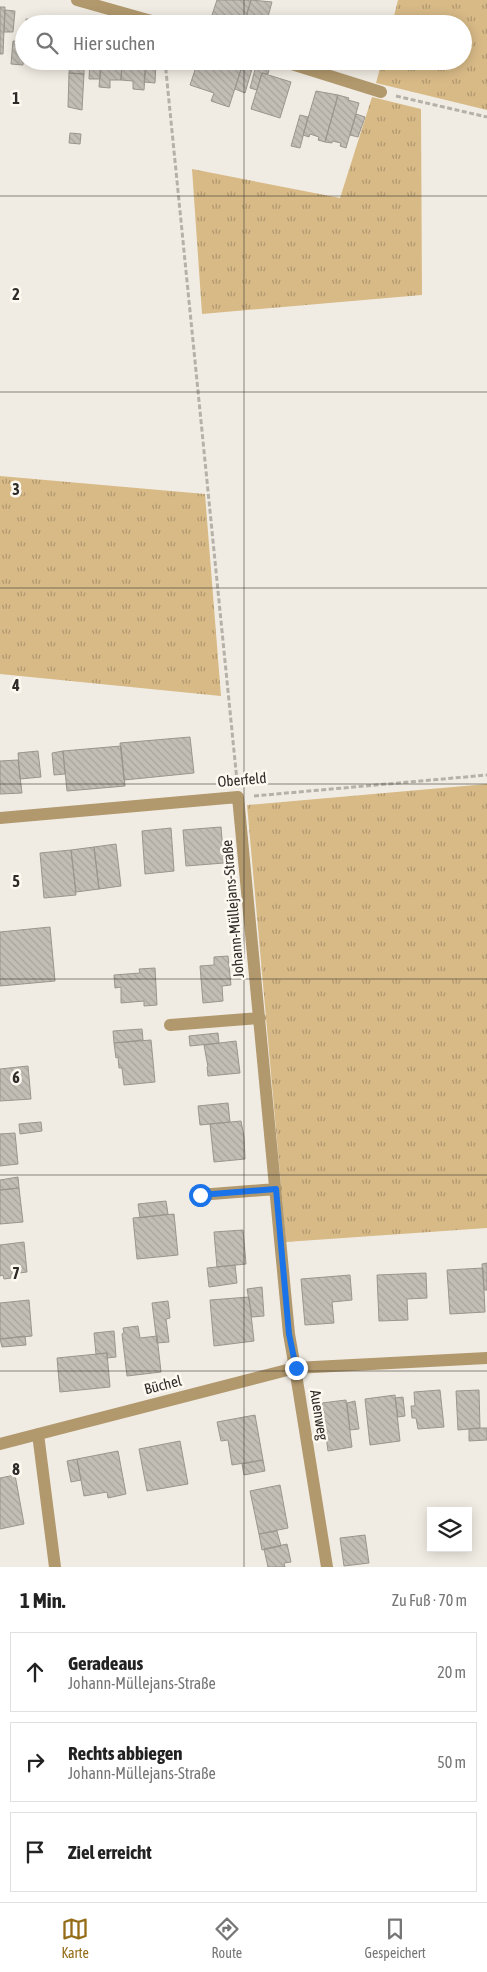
<!DOCTYPE html>
<html lang="de">
<meta charset="utf-8">
<style>
:root{--surface:#fff;--page:#f6f6f6;--text:#222;--muted:#767676;--line:#e0e0e0;--accent:#956c17}
body{margin:0;font-family:"Asap Condensed",sans-serif;background:var(--page);color:var(--text)}
.controls{position:absolute;right:15px;bottom:15px;display:grid;overflow:hidden;border-radius:0px;box-shadow:0 2px 12px #0003}
.controls button{width:45px;height:45px;display:grid;place-items:center;padding:0;border:0;border-bottom:1px solid var(--line);background:var(--surface);color:var(--text);font:25px sans-serif}
.stop{position:absolute;width:15px;height:15px;margin:-11px;border:4px solid #1a73e8;border-radius:50%;background:#fff}
.stop.end{background:#1a73e8;border-color:#fff;box-shadow:0 1px 5px #0008}
.list{margin:0;padding:0;list-style:none}
h2{display:flex;justify-content:space-between;align-items:center;height:65px;margin:0;padding:0 20px;font-size:21px}
h2 small{font-size:16px;font-weight:400;color:var(--muted)}
.list li{display:grid;grid-template-columns:32px 1fr auto;gap:15px;align-items:center;box-sizing:border-box;height:80px;margin:0 10px 10px;padding:0 10px;border:1px solid var(--line);border-radius:0px}
.list b{display:block;font-size:19px;white-space:nowrap}
.list p{margin:0;font-size:16px;white-space:nowrap;color:var(--muted)}
.list em{font-size:16px;font-style:normal;color:var(--muted)}
.icon{flex:none;width:28px;height:28px;fill:none;stroke:currentColor;stroke-width:2;stroke-linecap:round;stroke-linejoin:round}
.map{position:relative;flex:none;width:487px;height:1567px;overflow:hidden}
.search{position:absolute;background:var(--surface);box-shadow:0 2px 12px #0003;left:15px;right:15px;top:15px;height:55px;display:flex;align-items:center;gap:12px;box-sizing:border-box;padding:0 18px;border-radius:28px;color:var(--muted);font-size:19px}
.sheet{height:335px;background:var(--surface)}
nav{display:flex;justify-content:space-around;align-items:center;box-sizing:border-box;height:70px;border-top:1px solid var(--line);background:var(--surface);font-size:14px;color:var(--muted)}
nav a{display:grid;justify-items:center;gap:2px}
nav .on{color:var(--accent)}
.map>svg:first-child{display:block}
.grass{fill:url(#grass-tufts)}
.building{fill:url(#building-back-hatch);stroke:#9a958d}
.lines{fill:none;stroke-linecap:round;stroke-linejoin:round}
.path{stroke:#b5b1a9;stroke-width:3;stroke-dasharray:5 2.5;stroke-linecap:butt}
.minor{stroke:#b1986d;stroke-width:12}
.route{stroke:#1a73e8;stroke-width:6}
.grid{fill:none;stroke:#2e2c29;stroke-width:1;stroke-opacity:0.55}
.labels{text-anchor:middle;stroke-width:5;stroke-linejoin:round;paint-order:stroke}
.street-label{font-size:15px;fill:#2e2c29;stroke:#fef9f0}
.grid-label{font-size:16px;text-anchor:middle;font-weight:bold;fill:#2e2c29;stroke:#fef9f0;stroke-width:5;stroke-linejoin:round;paint-order:stroke}
</style>
<div class="map">
<svg width="487" height="1567" viewBox="0 0 487 1567">
<defs>
<pattern id="grass-tufts" width="24" height="20" patternUnits="userSpaceOnUse" patternTransform="scale(1.25)"><rect width="24" height="20" fill="#d8ba87"/><path d="M3 7l-1-3M5 7V3M7 7l1-3M15 17l-1-3M17 17v-4M19 17l1-3" fill="none" stroke="#b0976e"/></pattern>
<pattern id="building-back-hatch" width="6" height="6" patternUnits="userSpaceOnUse" patternTransform="scale(1.25)"><rect width="6" height="6" fill="#c3beb5"/><path d="M-1 5l2 2M0 0l6 6M5-1l2 2" fill="none" stroke="#a8a39c"/></pattern>
</defs>
<rect width="100%" height="100%" fill="#f1ece3"/>
<path class="grass" d="M 398,0 L 487,0 L 487,110 L 376,83 L 382,61 L 463,61 L 463,24 L 392,24 Z
M 372,97 L 421,109 L 422,295 L 202,314 L 192,169 L 340,198 Z
M 0,476 L 205,494 L 221,696 L 0,674 Z
M 487,784 L 487,1228 L 286,1242 L 247,805 Z"/>
<path class="building" d="M 217,0 L 251,0 L 244,24 L 212,15 Z
M 251,0 L 272,2 L 266,24 L 245,20 Z
M 0,7 L 5,7 L 3,54 L 0,54 Z
M 5,10 L 15,11 L 13,32 L 4,32 Z
M 290,17 L 309,23 L 309,24 L 288,24 Z
M 26,19 L 50,21 L 50,24 L 26,24 Z
M 13,41 L 24,42 L 23,65 L 11,64 Z
M 70,61 L 84,61 L 84,74 L 69,73 Z
M 90,61 L 101,61 L 100,79 L 89,79 Z
M 101,61 L 122,61 L 121,80 L 110,80 L 110,88 L 99,87 Z
M 122,61 L 146,61 L 144,90 L 133,89 L 133,81 L 121,80 Z
M 146,61 L 156,61 L 155,83 L 144,82 Z
M 176,61 L 198,61 L 196,68 Z
M 198,61 L 227,61 L 242,66 L 229,107 L 211,101 L 214,93 L 190,85 Z
M 242,66 L 252,69 L 245,93 L 235,89 Z
M 256,66 L 269,70 L 268,74 L 262,73 L 257,90 L 250,88 Z
M 69,73 L 84,74 L 82,110 L 68,107 Z
M 262,73 L 291,82 L 280,118 L 251,109 Z
M 316,91 L 338,95 L 325,142 L 318,140 L 319,137 L 310,134 L 309,137 L 303,135 Z
M 338,95 L 349,98 L 348,100 L 359,103 L 346,148 L 340,146 L 341,143 L 332,141 L 332,143 L 325,142 Z
M 356,114 L 365,117 L 358,137 L 350,135 Z
M 300,115 L 308,117 L 300,148 L 291,146 Z
M 70,133 L 81,134 L 80,144 L 69,143 Z
M 190,737 L 194,773 L 124,780 L 120,743 Z
M 121,746 L 125,786 L 67,791 L 63,751 Z
M 38,751 L 41,777 L 20,779 L 18,753 Z
M 63,751 L 65,774 L 54,775 L 52,753 Z
M 18,760 L 22,793 L 0,794 L 0,761 Z
M 221,827 L 224,863 L 186,866 L 183,830 Z
M 171,828 L 174,871 L 145,874 L 142,831 Z
M 116,844 L 121,886 L 99,889 L 94,847 Z
M 94,847 L 99,889 L 76,892 L 71,850 Z
M 71,850 L 76,895 L 44,898 L 40,853 Z
M 50,927 L 55,981 L 0,986 L 0,932 Z
M 228,956 L 231,985 L 222,986 L 223,1001 L 203,1003 L 200,966 L 214,965 L 214,957 Z
M 155,968 L 157,1005 L 144,1006 L 144,1001 L 121,1003 L 121,987 L 115,988 L 114,975 L 140,973 L 139,969 Z
M 142,1029 L 143,1040 L 114,1043 L 113,1031 Z
M 218,1033 L 219,1043 L 190,1046 L 189,1036 Z
M 151,1040 L 155,1082 L 124,1085 L 122,1068 L 119,1068 L 118,1057 L 116,1058 L 114,1043 Z
M 236,1041 L 240,1073 L 208,1076 L 207,1067 L 208,1067 L 204,1045 Z
M 28,1066 L 31,1099 L 0,1101 L 0,1069 Z
M 228,1103 L 230,1122 L 200,1125 L 198,1106 Z
M 241,1121 L 244,1137 L 245,1159 L 214,1162 L 210,1124 Z
M 41,1122 L 42,1131 L 20,1134 L 19,1124 Z
M 15,1133 L 18,1164 L 0,1166 L 0,1134 Z
M 18,1177 L 19,1188 L 0,1190 L 0,1180 Z
M 19,1188 L 23,1222 L 0,1224 L 0,1190 Z
M 166,1201 L 168,1214 L 140,1218 L 138,1204 Z
M 174,1214 L 178,1255 L 137,1259 L 133,1218 Z
M 243,1230 L 246,1264 L 217,1267 L 214,1232 Z
M 24,1242 L 27,1272 L 11,1274 L 11,1278 L 4,1279 L 3,1275 L 0,1276 L 0,1245 Z
M 487,1263 L 487,1290 L 484,1290 L 482,1264 Z
M 235,1265 L 237,1283 L 209,1287 L 207,1268 Z
M 483,1268 L 485,1312 L 450,1314 L 447,1270 Z
M 426,1273 L 427,1298 L 407,1299 L 408,1320 L 379,1321 L 377,1275 Z
M 350,1275 L 352,1300 L 332,1302 L 334,1323 L 305,1325 L 301,1279 Z
M 262,1287 L 264,1316 L 252,1317 L 247,1289 Z
M 249,1297 L 254,1341 L 214,1346 L 210,1300 Z
M 29,1300 L 32,1336 L 0,1339 L 0,1303 Z
M 168,1301 L 170,1318 L 166,1319 L 169,1342 L 157,1343 L 152,1303 Z
M 138,1326 L 140,1338 L 157,1336 L 161,1372 L 127,1376 L 122,1334 L 124,1333 L 123,1328 Z
M 114,1331 L 116,1357 L 107,1358 L 107,1353 L 96,1354 L 94,1333 Z
M 25,1336 L 26,1345 L 2,1347 L 0,1339 Z
M 107,1353 L 110,1387 L 60,1392 L 57,1358 Z
M 440,1390 L 444,1427 L 418,1429 L 416,1418 L 412,1418 L 411,1406 L 415,1406 L 414,1392 Z
M 479,1390 L 480,1428 L 458,1430 L 456,1391 Z
M 395,1395 L 400,1441 L 370,1445 L 365,1399 Z
M 403,1397 L 405,1416 L 398,1417 L 395,1398 Z
M 346,1400 L 352,1447 L 328,1451 L 326,1436 L 323,1437 L 321,1422 L 325,1422 L 322,1403 Z
M 355,1401 L 359,1429 L 350,1430 L 347,1403 Z
M 255,1415 L 263,1460 L 232,1465 L 228,1440 L 221,1441 L 217,1422 Z
M 480,1428 L 487,1428 L 487,1440 L 469,1441 L 469,1429 Z
M 180,1441 L 188,1484 L 147,1491 L 139,1449 Z
M 118,1451 L 126,1494 L 108,1498 L 107,1492 L 84,1496 L 77,1459 Z
M 77,1459 L 81,1480 L 71,1482 L 67,1461 Z
M 263,1460 L 265,1471 L 244,1475 L 242,1464 Z
M 15,1475 L 24,1524 L 0,1529 L 0,1478 Z
M 280,1485 L 288,1528 L 259,1534 L 250,1491 Z
M 277,1531 L 281,1546 L 262,1550 L 259,1534 Z
M 365,1535 L 369,1563 L 344,1566 L 340,1538 Z
M 287,1544 L 291,1562 L 284,1563 L 285,1567 L 268,1567 L 264,1549 Z"/>
<g class="lines">
<path class="path" d="M 165,61 L 237,781
M 396,96 L 487,117
M 254,796 L 487,775"/>
<path class="minor" d="M 77,0 L 162,24
M 282,61 L 381,92
M 0,818 L 238,797 L 289,1334 L 295,1368 L 0,1444
M 170,1025 L 260,1018
M 199,1195 L 276,1189
M 38,1434 L 55,1567
M 327,1567 L 295,1368 L 487,1358"/>
</g>
<g class="lines">
<path class="route" d="M 200,1195 L 276,1189 L 289,1334 L 296,1368"/>
</g>
<path class="grid" d="M 244,0 L 244,24M 244,61 L 244,1567M 0,196 L 487,196M 0,392 L 487,392M 0,588 L 487,588M 0,784 L 487,784M 0,979 L 487,979M 0,1175 L 487,1175M 0,1371 L 487,1371"/>
<g class="labels">
<g class="street-label">
<text transform="translate(242 780) rotate(-5)" y="5">Oberfeld</text>
<text transform="translate(233 909) rotate(-95)" y="5">Johann-Müllejans-Straße</text>
<text transform="translate(163 1385) rotate(-14)" y="5">Büchel</text>
<text transform="translate(319 1415) rotate(81)" y="5">Auenweg</text>
</g>
</g>
<g class="grid-label">
<text x="16" y="104">1</text>
<text x="16" y="300">2</text>
<text x="16" y="495">3</text>
<text x="16" y="691">4</text>
<text x="16" y="887">5</text>
<text x="16" y="1083">6</text>
<text x="16" y="1279">7</text>
<text x="16" y="1475">8</text>
</g>
</svg>
<div class="controls">
<button><svg class="icon" aria-label="layers" viewBox="0 0 24 24"><path d="M12 4l9 5-9 5-9-5zM3 14l9 5 9-5"/></svg></button>
</div>
<div class="stop" style="left:200px;top:1195px"></div>
<div class="stop end" style="left:296px;top:1368px"></div>
<div class="search"><svg class="icon" aria-label="search" viewBox="0 0 24 24"><circle cx="10" cy="10" r="6"/><path d="M15 15l6 6"/></svg>Hier suchen</div>
</div>
<section class="sheet">
<h2>1 Min.<small>Zu Fuß · 70 m</small></h2>
<ul class="list">
<li><svg class="icon" aria-label="ahead" viewBox="0 0 24 24"><path d="M12 20V5M6 11l6-6 6 6"/></svg><div><b>Geradeaus</b><p>Johann-Müllejans-Straße</p></div><em>20 m</em></li>
<li><svg class="icon" aria-label="right" viewBox="0 0 24 24"><path d="M7 20v-9h11M14 6l5 5-5 5"/></svg><div><b>Rechts abbiegen</b><p>Johann-Müllejans-Straße</p></div><em>50 m</em></li>
<li><svg class="icon" aria-label="arrive" viewBox="0 0 24 24"><path d="M6 21V4h12l-3 4 3 4H6"/></svg><div><b>Ziel erreicht</b></div></li>
</ul>
</section>
<nav>
<a class="on"><svg class="icon" aria-label="map" viewBox="0 0 24 24"><path d="M3 6l6-2 6 2 6-2v14l-6 2-6-2-6 2zM9 4v14M15 6v14"/></svg>Karte</a>
<a><svg class="icon" aria-label="directions" viewBox="0 0 24 24"><path d="M12 3l9 9-9 9-9-9zM9 14v-3h6M13 9l2 2-2 2"/></svg>Route</a>
<a><svg class="icon" aria-label="saved" viewBox="0 0 24 24"><path d="M7 4h10v16l-5-4-5 4z"/></svg>Gespeichert</a>
</nav>
